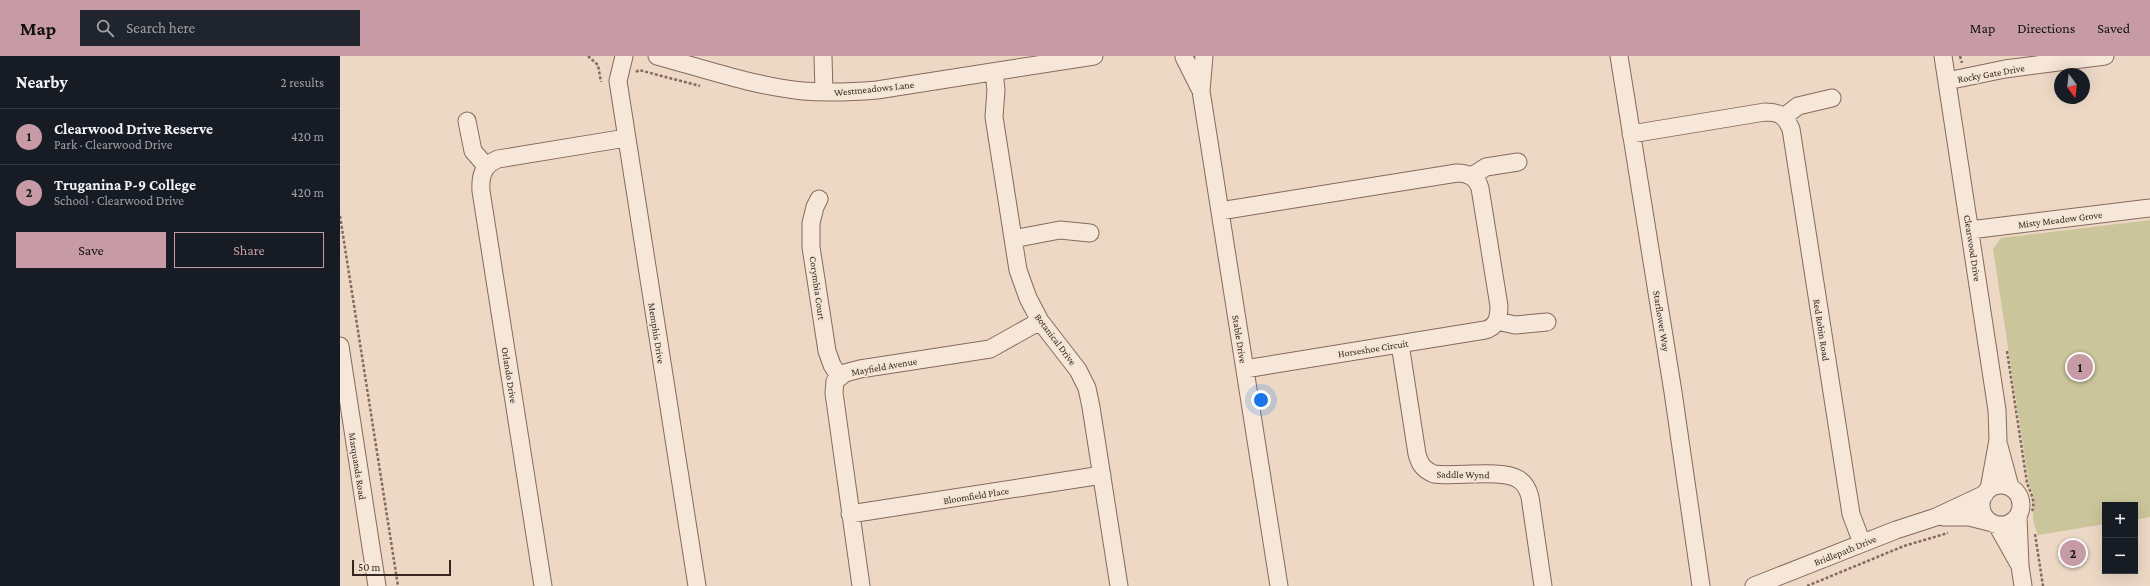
<!DOCTYPE html>
<meta charset="utf-8">
<style>
:root{--surface:#171b24;--page:#20242c;--text:#f1f3f6;--muted:#9ea1a6;--line:#363941;--accent:#c79ba6}
body{margin:0;font-family:"Crimson Pro",serif;background:var(--page);color:var(--text)}
.controls{position:absolute;right:12px;bottom:12px;display:grid;overflow:hidden;border-radius:0px;box-shadow:0 4px 16px #0002}
.controls button{width:36px;height:36px;display:grid;place-items:center;padding:0;border:0;border-bottom:1px solid var(--line);background:var(--surface);color:var(--text);font:20px sans-serif}
.compass{position:absolute;left:1714px;top:12px;width:36px;height:36px;border-radius:50%;background:var(--surface);box-shadow:0 4px 16px #0002;rotate:165deg}
.scale{position:absolute;left:12px;bottom:10px;width:99px;box-sizing:border-box;padding-left:4px;border:2px solid #37261f;border-top:0;font-size:11px;line-height:14px;white-space:nowrap;color:#37261f;-webkit-text-stroke:3px #f4e4d4;paint-order:stroke}
.you{position:absolute;left:921px;top:344px;width:14px;height:14px;margin:-10px;border:3px solid #fff;border-radius:50%;background:#1a73e8;box-shadow:0 0 0 6px #1a73e833}
.badge{display:grid;place-items:center;width:26px;height:26px;border-radius:50%;background:var(--accent);color:#111;font-size:13px;font-weight:700}
.pin{position:absolute;translate:-50% -50%;border:2px solid #fff;box-shadow:0 1px 4px #0006}
.list{margin:0;padding:0;list-style:none}
h2{display:flex;justify-content:space-between;align-items:center;height:52px;margin:0;padding:0 16px;font-size:17px}
h2 small{font-size:13px;font-weight:400;color:var(--muted)}
.list li{display:grid;grid-template-columns:26px 1fr auto;gap:12px;align-items:center;box-sizing:border-box;height:56px;padding:0 16px;border-top:1px solid var(--line)}
.list b{display:block;font-size:15px;white-space:nowrap}
.list p{margin:0;font-size:13px;white-space:nowrap;color:var(--muted)}
.list em{font-size:13px;font-style:normal;color:var(--muted)}
.actions{display:flex;gap:8px;padding:12px 16px}
.actions a{flex:1;padding:9px 0;border:1px solid var(--accent);border-radius:0px;text-align:center;font-size:14px;color:var(--accent)}
.actions .main{background:var(--accent);color:#111}
.icon{flex:none;width:22px;height:22px;fill:none;stroke:currentColor;stroke-width:2;stroke-linecap:round;stroke-linejoin:round}
.map{position:relative;flex:none;width:1810px;height:530px;overflow:hidden}
header{display:flex;align-items:center;gap:24px;box-sizing:border-box;height:56px;padding:0 20px;background:var(--accent);color:#111}
header strong{font-size:19px}
nav{display:flex;gap:22px;margin-inline-start:auto;font-size:14px}
.search{width:280px;height:36px;background:var(--page);display:flex;align-items:center;gap:10px;box-sizing:border-box;padding:0 14px;border-radius:0px;color:var(--muted);font-size:15px}
main{display:flex}
aside{flex:1;background:var(--surface)}
.map>svg:first-child{display:block}
.green{fill:#cac59a}
.lines{fill:none;stroke-linecap:round;stroke-linejoin:round}
.minor-casing{stroke:#86695c;stroke-width:19}
.path{stroke:#86695c;stroke-width:2.5;stroke-dasharray:3 2;stroke-linecap:butt}
.minor{stroke:#f7e7d8;stroke-width:17}
.labels{text-anchor:middle;stroke-width:4;stroke-linejoin:round;paint-order:stroke}
.street-label{font-size:10px;fill:#37261f;stroke:#f4e4d4}
</style>
<header>
<strong>Map</strong>
<div class="search"><svg class="icon" aria-label="search" viewBox="0 0 24 24"><circle cx="10" cy="10" r="6"/><path d="M15 15l6 6"/></svg>Search here</div>
<nav><a>Map</a><a>Directions</a><a>Saved</a></nav>
</header>
<main>
<aside>
<h2>Nearby<small>2 results</small></h2>
<ul class="list">
<li><span class="badge">1</span><div><b>Clearwood Drive Reserve</b><p>Park · Clearwood Drive</p></div><em>420 m</em></li>
<li><span class="badge">2</span><div><b>Truganina P-9 College</b><p>School · Clearwood Drive</p></div><em>420 m</em></li>
</ul>
<div class="actions"><a class="main">Save</a><a>Share</a></div>
</aside>
<div class="map">
<svg width="1810" height="530" viewBox="0 0 1810 530">
<rect width="100%" height="100%" fill="#ecd8c5"/>
<path class="green" d="M 1810,164 L 1810,461 L 1795,464 L 1795,449 L 1765,449 L 1765,468 L 1698,479 C 1696,473 1693,466 1693,460 C 1694,445 1696,442 1689,428 L 1653,193 L 1661,182 Z"/>
<g class="lines">
<defs>
<path id="minor" d="M 284,0 L 278,25 L 357,530
M 317,0 C 365,13 414,30 463,35 C 488,37 512,36 537,34 L 754,0
M 483,0 L 484,36
M 864,0 L 861,35 L 939,530
M 1279,0 L 1333,336 L 1361,530
M 1603,0 L 1657,354 L 1658,384 L 1649,433
M 844,1 L 860,33
M 654,16 L 656,34 L 654,61 L 678,214 L 688,242 L 700,265 L 738,314 L 747,332 L 751,351 L 779,530
M 1607,25 L 1665,13 L 1765,0
M 1445,60 L 1458,50 L 1492,42
M 127,65 L 133,95 L 146,110
M 1291,78 L 1425,56 C 1439,56 1445,59 1451,73 L 1511,458 L 1522,487
M 1132,120 L 1146,111 L 1178,106
M 479,143 L 475,151 L 471,167 L 471,191 L 487,295 L 492,309 L 499,320
M 880,155 L 1117,117 C 1128,117 1137,121 1140,132 L 1159,250 C 1159,261 1157,271 1145,274 L 905,313
M 1630,174 L 1810,152
M 673,183 L 720,174 L 750,177
M 1157,265 L 1175,269 L 1207,266
M 1060,288 L 1077,398 C 1080,409 1084,414 1094,418 C 1115,421 1162,413 1178,423 C 1185,427 1188,433 1190,441 L 1203,530
M 0,290 L 37,530
M 1659,390 L 1670,431
M1641 449a20 20 0 1 1 40 0a20 20 0 1 1-40 0Z
M 510,458 L 762,419
M 1678,460 L 1680,510 L 1683,530
M 1603,461 L 1629,461 L 1649,466
M 1657,469 L 1679,508
M 203,530 L 141,135 C 140,120 143,109 158,103 L 286,82
M 521,530 L 494,337 L 495,325 L 505,317 L 520,313 L 650,293 L 700,265
M 1414,530 L 1556,474 L 1596,461 L 1645,438"/>
</defs>
<use href="#minor" class="minor-casing"/>
<path class="path" d="M 248,0 L 258,9 L 261,26
M 1620,0 L 1622,7
M 296,16 L 299,14 L 360,30
M 0,160 L 58,530
M 1667,295 L 1687,427 C 1690,435 1696,446 1692,455
M 1695,478 L 1703,530
M 1467,530 L 1564,490 L 1608,477"/>
<use href="#minor" class="minor"/>
</g>
<g class="labels">
<g class="street-label">
<text transform="translate(1651 17) rotate(-10)" y="4">Rocky Gate Drive</text>
<text transform="translate(534 32) rotate(-6)" y="4">Westmeadows Lane</text>
<text transform="translate(1720 163) rotate(-7)" y="4">Misty Meadow Grove</text>
<text transform="translate(1633 192) rotate(81)" y="4">Clearwood Drive</text>
<text transform="translate(478 232) rotate(82)" y="4">Corymbia Court</text>
<text transform="translate(1322 265) rotate(81)" y="4">Starflower Way</text>
<text transform="translate(1482 274) rotate(81)" y="4">Red Robin Road</text>
<text transform="translate(317 277) rotate(81)" y="4">Memphis Drive</text>
<text transform="translate(716 283) rotate(53)" y="4">Botanical Drive</text>
<text transform="translate(900 283) rotate(81)" y="4">Stable Drive</text>
<text transform="translate(1033 292) rotate(-9)" y="4">Horseshoe Circuit</text>
<text transform="translate(544 310) rotate(-10)" y="4">Mayfield Avenue</text>
<text transform="translate(170 319) rotate(81)" y="4">Orlando Drive</text>
<text transform="translate(18 410) rotate(81)" y="4">Marquands Road</text>
<text transform="translate(1123 418) rotate(1)" y="4">Saddle Wynd</text>
<text transform="translate(636 439) rotate(-9)" y="4">Bloomfield Place</text>
<text transform="translate(1505 494) rotate(-22)" y="4">Bridlepath Drive</text>
</g>
</g>
</svg>
<div class="controls">
<button>+</button>
<button>−</button>
</div>
<svg class="compass" viewBox="-18 -18 36 36"><path d="M0-13l5 13h-10z" fill="#e53935"/><path d="M0 13l5-13h-10z" fill="#9ea1a6"/></svg>
<div class="scale">50 m</div>
<div class="you"></div>
<div class="pin badge" style="left:1740px;top:311px">1</div>
<div class="pin badge" style="left:1733px;top:497px">2</div>
</div>
</main>
